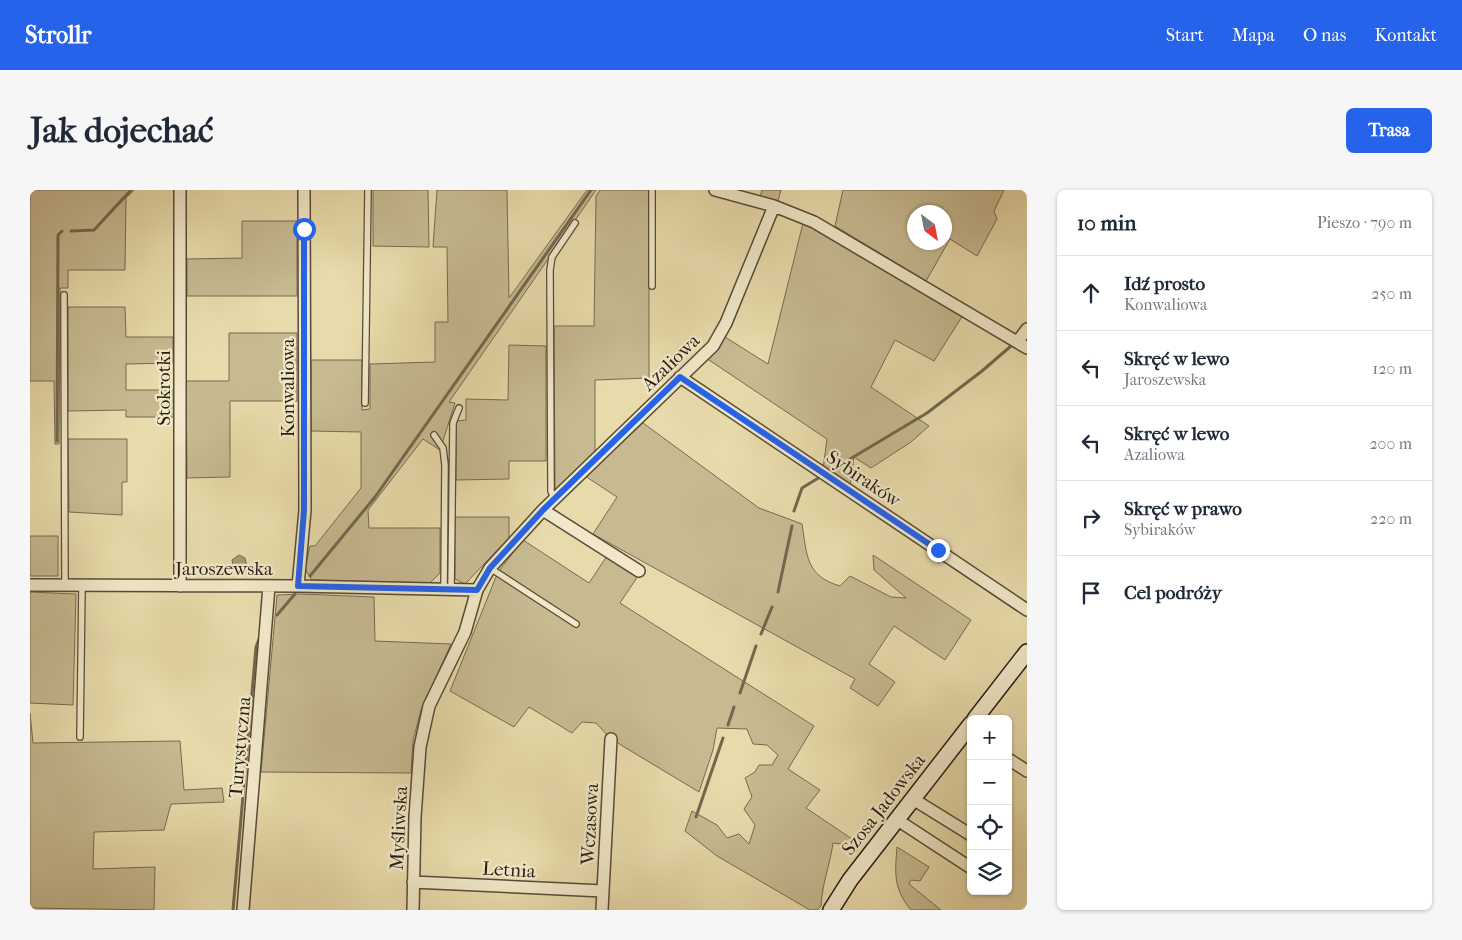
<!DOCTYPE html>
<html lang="pl">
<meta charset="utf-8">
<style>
:root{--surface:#fff;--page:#f6f6f7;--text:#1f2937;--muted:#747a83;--line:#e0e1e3;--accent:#2563eb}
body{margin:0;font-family:"IM FELL French Canon",serif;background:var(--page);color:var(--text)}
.controls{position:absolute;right:15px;bottom:15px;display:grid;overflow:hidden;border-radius:8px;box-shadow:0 1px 4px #0004}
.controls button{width:45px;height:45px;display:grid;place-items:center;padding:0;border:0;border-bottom:1px solid var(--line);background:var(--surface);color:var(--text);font:25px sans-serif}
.compass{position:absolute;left:877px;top:15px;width:45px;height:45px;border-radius:50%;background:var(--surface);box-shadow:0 1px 4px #0004;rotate:148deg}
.stop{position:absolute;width:15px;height:15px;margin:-11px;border:4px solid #2563eb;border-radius:50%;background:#fff}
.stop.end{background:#2563eb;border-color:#fff;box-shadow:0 1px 5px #0008}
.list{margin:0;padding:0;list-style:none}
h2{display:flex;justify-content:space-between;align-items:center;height:65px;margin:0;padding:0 20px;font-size:21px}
h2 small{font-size:16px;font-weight:400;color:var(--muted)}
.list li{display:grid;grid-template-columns:32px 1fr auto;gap:15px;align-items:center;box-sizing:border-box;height:75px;padding:0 20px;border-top:1px solid var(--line)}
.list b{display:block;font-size:19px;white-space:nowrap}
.list p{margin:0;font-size:16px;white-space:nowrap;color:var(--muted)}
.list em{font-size:16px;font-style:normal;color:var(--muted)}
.icon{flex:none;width:28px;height:28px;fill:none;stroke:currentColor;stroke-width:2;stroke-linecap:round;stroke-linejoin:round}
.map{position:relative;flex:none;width:997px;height:720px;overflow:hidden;border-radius:8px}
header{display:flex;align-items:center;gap:30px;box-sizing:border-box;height:70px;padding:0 25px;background:var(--accent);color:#fff}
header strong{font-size:24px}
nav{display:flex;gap:28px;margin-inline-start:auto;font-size:18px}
.intro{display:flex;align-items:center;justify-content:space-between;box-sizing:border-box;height:120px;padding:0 30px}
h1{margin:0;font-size:35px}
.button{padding:12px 22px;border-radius:8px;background:var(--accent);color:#fff;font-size:18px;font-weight:700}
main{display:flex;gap:30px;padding:0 30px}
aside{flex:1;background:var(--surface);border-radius:8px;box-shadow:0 1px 4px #0004}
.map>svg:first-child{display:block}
.green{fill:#c7ba91;stroke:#776a50;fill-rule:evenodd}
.water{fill:#a69a76;stroke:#73674d}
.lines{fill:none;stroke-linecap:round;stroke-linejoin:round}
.stream{stroke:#73674d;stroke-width:3}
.lane-casing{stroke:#574b37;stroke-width:8}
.street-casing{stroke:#574b37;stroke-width:14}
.secondary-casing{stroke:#271b10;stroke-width:18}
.lane{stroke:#f0e8c8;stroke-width:5.5}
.street{stroke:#f0e8c8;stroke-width:11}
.secondary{stroke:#f0e8c8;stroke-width:15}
.route{stroke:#2563eb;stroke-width:6}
.labels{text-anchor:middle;stroke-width:4.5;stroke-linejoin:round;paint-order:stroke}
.street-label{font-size:19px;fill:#271b10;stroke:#f0e8c8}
</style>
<header>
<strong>Strollr</strong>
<nav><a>Start</a><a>Mapa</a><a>O nas</a><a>Kontakt</a></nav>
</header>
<div class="intro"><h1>Jak dojechać</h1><a class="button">Trasa</a></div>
<main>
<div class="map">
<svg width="997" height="720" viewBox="0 0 997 720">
<rect width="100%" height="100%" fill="#e8dbab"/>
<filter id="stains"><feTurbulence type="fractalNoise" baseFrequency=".004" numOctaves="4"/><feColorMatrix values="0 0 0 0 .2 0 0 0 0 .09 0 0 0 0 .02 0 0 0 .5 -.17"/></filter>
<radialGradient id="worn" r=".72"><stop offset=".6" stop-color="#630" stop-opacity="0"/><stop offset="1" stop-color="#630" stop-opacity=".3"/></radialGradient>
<path class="green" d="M 0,0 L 104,0 L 96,8 L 95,80 L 38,80 L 38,98 L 30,98 L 29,254 L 25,254 L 24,191 L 0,191 Z
M 343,0 L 398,0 L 399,57 L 343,56 Z
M 407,0 L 477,0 L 479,108 L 557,0 L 566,0 L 419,212 L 425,213 L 410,260 L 393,249 L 338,320 L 339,338 L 410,338 L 410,383 L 400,393 L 282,390 L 275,379 L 280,356 L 285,356 L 331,298 L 331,242 L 281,241 L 281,170 L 332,170 L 332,220 L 340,219 L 340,174 L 405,172 L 405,132 L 418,132 L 417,57 L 403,57 Z
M 570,0 L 619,0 L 619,188 L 565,190 L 565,261 L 527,299 L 525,298 L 524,136 L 564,136 L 566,6 Z
M 732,0 L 751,0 L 748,11 L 730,7 Z
M 813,0 L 974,0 L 964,21 L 967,29 L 947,66 L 920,49 L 896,91 L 805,36 ZM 884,22 L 914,22 L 914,52 L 884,52 Z
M 212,31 L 267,31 L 267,106 L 157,106 L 157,69 L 212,68 Z
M 773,33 L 859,80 L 933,125 L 904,171 L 865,150 L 841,197 L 899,236 L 881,252 L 841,278 L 824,267 L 820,297 L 793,279 L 797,249 L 676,168 L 695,147 L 738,174 Z
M 38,117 L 95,117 L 96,147 L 143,147 L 143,173 L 96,174 L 96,200 L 143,200 L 144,227 L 96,227 L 96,220 L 38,221 Z
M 199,143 L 267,143 L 267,211 L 200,211 L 200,287 L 157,288 L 156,191 L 199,191 Z
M 479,155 L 516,156 L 516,271 L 479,271 L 479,289 L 426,290 L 426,231 L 436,230 L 436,209 L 478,210 Z
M 613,233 L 729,318 L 772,334 C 777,366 776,386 810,396 L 820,386 L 861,407 L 876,408 L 844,380 L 843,365 L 941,430 L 915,470 L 864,436 L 839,474 L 865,492 L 848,516 L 820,498 L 825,489 L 563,344 L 587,307 L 555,286 Z
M 38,249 L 97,249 L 97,292 L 92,292 L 92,325 L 39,322 Z
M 425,327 L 479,327 L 479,348 L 435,394 L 425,389 Z
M 0,346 L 28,346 L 28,386 L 0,386 Z
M 493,350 L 559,393 L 577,366 L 608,386 L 590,413 L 784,536 L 758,579 L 790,600 L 776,618 L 831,655 L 825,664 L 812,654 L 803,653 C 800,675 792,694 791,716 L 787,720 L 780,720 L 687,666 L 655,641 L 662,621 L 687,635 L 697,648 L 709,644 L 719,654 L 725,635 L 714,619 L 722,607 L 715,588 L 725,582 L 729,575 L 742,575 L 748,565 L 737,555 L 723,554 L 717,539 L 687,538 L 683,560 L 669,602 L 581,549 L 566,533 L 552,532 L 542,543 L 499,517 L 484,537 L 420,501 L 468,382 Z
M 0,402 L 46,404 L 43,515 L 0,513 Z
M 271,404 L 344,407 L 345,451 L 421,454 L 391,520 L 383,551 L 381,583 L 231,582 L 247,405 Z
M 0,523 L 3,553 L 150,551 L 154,600 L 192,598 L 194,612 L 141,614 L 134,640 L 64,642 L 63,679 L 125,677 L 124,720 L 0,718 Z
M 867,657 L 899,677 L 890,691 L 881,690 L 879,694 L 911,720 L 881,720 C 863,698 865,683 867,657 Z"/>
<path class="water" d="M 209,365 L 215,368 L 218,380 L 215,384 L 210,384 L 204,380 L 202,370 Z"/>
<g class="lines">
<path class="stream" d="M 41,41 L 64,40 L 101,0
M 27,251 L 28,45 L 32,41
M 800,281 L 897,223 L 952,181 L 981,156
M 764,321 L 772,298 L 790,287
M 280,386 L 345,307 L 561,0
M 748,402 L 762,336
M 247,425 L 265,404
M 731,444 L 742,417
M 710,503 L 726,456
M 698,535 L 704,517
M 666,627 L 693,548
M 203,720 L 226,457 L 231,444"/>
<defs>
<path id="lane" d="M 622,96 L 622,0
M 34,105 L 35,395
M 335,213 L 338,0
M 404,245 L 413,258 L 415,275 L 414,399
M 524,309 L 521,301 L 520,80 L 522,67 L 545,33
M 460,378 L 546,434
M 421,399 L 423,233 L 429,218
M 50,547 L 52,395"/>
<path id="street" d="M 150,0 L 150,396
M 685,0 L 744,16 L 784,32 L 997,158
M 988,151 L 997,139
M 650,187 L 997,420
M 513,320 L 609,381
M 0,395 L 268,396 L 447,400
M 268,396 L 275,320 L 274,0
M 978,569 L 997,581
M 883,609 L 941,645
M 866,629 L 941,678
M 383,692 L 573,701
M 213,720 L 239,396
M 383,720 L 385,627 L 390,557 L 399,516 L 435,442 L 447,400 L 460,378 L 513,320 L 683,156 L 696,133 L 744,16
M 572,720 L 581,549"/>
<path id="secondary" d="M 945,529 L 997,462
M 801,720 L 820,690 L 941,534"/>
</defs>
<use href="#lane" class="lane-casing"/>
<use href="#street" class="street-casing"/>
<use href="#secondary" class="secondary-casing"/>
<use href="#lane" class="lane"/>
<use href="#street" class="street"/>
<use href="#secondary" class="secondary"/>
</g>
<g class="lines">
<path class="route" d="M 274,39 L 274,320 L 268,396 L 447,400 L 460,378 L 513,320 L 650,187 L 908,360"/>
</g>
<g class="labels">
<g class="street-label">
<text transform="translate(640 172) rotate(-44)" y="7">Azaliowa</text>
<text transform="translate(133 198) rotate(-90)" y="7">Stokrotki</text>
<text transform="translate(257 198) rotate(-90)" y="7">Konwaliowa</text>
<text transform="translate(834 288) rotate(34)" y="7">Sybiraków</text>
<text x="194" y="385">Jaroszewska</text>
<text transform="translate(209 557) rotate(-85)" y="7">Turystyczna</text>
<text transform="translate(853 614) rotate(-52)" y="7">Szosa Jadowska</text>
<text transform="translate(559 634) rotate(-87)" y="7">Wczasowa</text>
<text transform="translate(368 638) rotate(-87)" y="7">Myśliwska</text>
<text transform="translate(479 679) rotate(3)" y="7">Letnia</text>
</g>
</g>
<rect width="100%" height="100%" filter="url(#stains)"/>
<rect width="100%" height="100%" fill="url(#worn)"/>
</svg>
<div class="controls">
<button>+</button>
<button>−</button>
<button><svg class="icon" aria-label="locate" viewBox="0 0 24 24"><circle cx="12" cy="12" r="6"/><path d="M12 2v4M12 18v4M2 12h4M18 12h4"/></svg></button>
<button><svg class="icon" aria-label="layers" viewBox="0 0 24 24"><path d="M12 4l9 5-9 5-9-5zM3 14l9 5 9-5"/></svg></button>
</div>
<svg class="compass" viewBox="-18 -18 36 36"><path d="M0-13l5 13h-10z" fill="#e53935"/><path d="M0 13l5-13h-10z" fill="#747a83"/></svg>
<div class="stop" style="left:274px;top:39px"></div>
<div class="stop end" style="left:908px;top:360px"></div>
</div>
<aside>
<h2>10 min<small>Pieszo · 790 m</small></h2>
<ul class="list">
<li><svg class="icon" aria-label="ahead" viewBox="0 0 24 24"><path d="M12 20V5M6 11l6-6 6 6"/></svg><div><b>Idź prosto</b><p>Konwaliowa</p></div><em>250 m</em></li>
<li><svg class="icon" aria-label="left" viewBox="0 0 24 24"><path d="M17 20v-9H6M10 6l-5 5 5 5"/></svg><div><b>Skręć w lewo</b><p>Jaroszewska</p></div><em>120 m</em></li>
<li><svg class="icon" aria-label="left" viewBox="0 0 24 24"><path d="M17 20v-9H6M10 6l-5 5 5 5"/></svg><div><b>Skręć w lewo</b><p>Azaliowa</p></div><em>200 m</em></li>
<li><svg class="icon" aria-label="right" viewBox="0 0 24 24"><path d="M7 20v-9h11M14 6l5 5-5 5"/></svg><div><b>Skręć w prawo</b><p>Sybiraków</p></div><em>220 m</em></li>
<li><svg class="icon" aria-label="arrive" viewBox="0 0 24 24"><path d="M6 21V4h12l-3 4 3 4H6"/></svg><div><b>Cel podróży</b></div></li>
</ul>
</aside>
</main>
